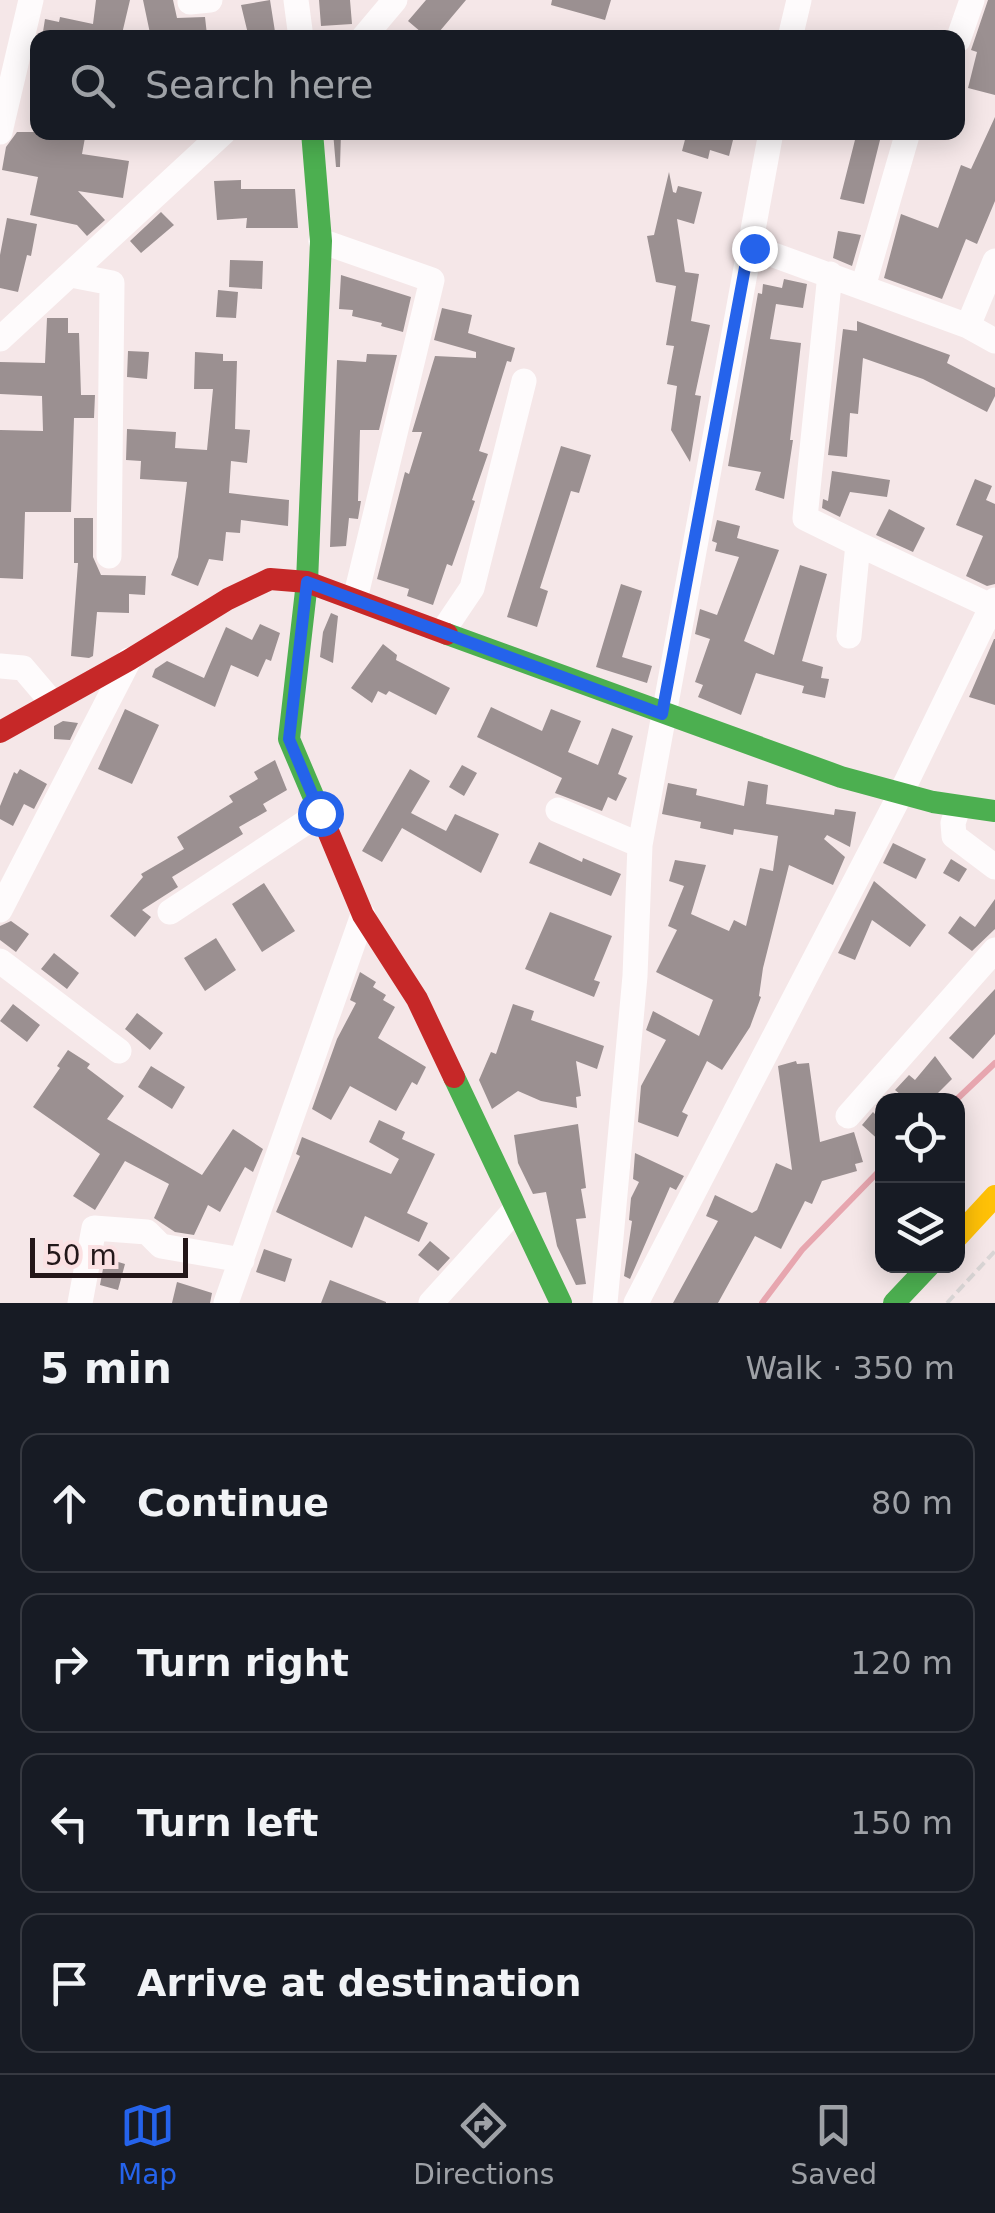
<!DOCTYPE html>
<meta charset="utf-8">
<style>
:root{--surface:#171b24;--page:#20242c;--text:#f1f3f6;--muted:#9ea1a6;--line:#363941;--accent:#2563eb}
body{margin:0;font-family:"DejaVu Sans",sans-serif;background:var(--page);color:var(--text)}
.controls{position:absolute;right:30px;bottom:30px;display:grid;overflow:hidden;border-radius:20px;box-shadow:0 5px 25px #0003}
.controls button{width:90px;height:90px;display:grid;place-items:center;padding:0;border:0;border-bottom:2px solid var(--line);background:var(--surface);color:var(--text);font:50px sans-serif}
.scale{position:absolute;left:30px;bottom:25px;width:158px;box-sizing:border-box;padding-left:10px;border:5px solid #231719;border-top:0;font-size:28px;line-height:35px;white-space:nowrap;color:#231719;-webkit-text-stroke:8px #fbe1e3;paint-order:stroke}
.stop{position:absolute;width:30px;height:30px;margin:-22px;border:8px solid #2563eb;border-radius:50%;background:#fff}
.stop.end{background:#2563eb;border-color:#fff;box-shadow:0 2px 10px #0008}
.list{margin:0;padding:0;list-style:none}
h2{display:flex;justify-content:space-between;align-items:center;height:130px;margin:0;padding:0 40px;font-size:42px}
h2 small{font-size:32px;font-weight:400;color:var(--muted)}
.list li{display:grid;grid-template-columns:65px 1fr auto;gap:30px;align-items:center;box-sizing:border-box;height:140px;margin:0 20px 20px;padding:0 20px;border:2px solid var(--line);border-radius:20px}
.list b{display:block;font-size:38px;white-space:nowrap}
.list em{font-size:32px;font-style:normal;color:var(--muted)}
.icon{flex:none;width:55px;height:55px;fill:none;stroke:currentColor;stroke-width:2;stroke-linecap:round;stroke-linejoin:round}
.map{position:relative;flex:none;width:995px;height:1303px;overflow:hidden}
.search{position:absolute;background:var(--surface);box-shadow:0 5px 25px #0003;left:30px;right:30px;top:30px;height:110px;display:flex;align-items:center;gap:25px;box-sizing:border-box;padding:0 35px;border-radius:20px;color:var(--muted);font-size:38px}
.sheet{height:770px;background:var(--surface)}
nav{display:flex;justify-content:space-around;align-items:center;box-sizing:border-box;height:140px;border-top:2px solid var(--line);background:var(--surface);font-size:28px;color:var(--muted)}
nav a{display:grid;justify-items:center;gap:5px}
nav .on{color:var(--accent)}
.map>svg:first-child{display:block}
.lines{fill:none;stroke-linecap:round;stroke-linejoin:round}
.stream{stroke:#e7a6af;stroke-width:6}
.building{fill:#9b9091}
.path{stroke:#d9d5d5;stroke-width:4;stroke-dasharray:10 5;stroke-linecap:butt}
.street{stroke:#fefbfc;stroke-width:25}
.fast{stroke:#4caf50;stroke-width:22}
.slow{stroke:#ffc107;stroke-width:22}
.jam{stroke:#c62828;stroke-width:22}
.route{stroke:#2563eb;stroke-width:12}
</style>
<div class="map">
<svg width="995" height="1303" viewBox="0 0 995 1303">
<rect width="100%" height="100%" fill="#f5e7e8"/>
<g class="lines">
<path class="stream" d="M 956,1100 L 995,1063
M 762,1303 L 802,1250 L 882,1168"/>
</g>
<path class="building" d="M 96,0 L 130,0 L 121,38 L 42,38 L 45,19 L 59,22 L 60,17 L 93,24 Z
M 143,0 L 173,0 L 177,18 L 205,17 L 207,35 L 151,38 Z
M 270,0 L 276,38 L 249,38 L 241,5 Z
M 319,0 L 350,0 L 352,24 L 321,26 Z
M 426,0 L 466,0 L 434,38 L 428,38 L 408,21 Z
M 552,0 L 611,0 L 605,20 L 551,5 Z
M 988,0 L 995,0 L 995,95 L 968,88 L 977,52 L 971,50 Z
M 995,117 L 995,201 L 977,244 L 966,239 L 942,299 L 884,278 L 901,214 L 938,228 L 961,165 L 971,169 Z
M 17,132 L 86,132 L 82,154 L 129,161 L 123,198 L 78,191 L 105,220 L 87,236 L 77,225 L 30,215 L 38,177 L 2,170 L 6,147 Z
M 333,132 L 341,132 L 340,167 L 336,167 Z
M 687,132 L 735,132 L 729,156 L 710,150 L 708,159 L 682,151 Z
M 857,132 L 882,132 L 864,204 L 840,199 Z
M 669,172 L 673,192 L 676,193 L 678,186 L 702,192 L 694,224 L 677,219 L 685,272 L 699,274 L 691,321 L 710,325 L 695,395 L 701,396 L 690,462 L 671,430 L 677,386 L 667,384 L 674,346 L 666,345 L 676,286 L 656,282 L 647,236 L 654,235 Z
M 241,180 L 241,189 L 295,189 L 298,228 L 246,228 L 247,218 L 217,220 L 214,181 Z
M 161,212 L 174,225 L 141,253 L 130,241 Z
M 7,218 L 37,224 L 31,256 L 27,255 L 18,292 L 0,288 L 0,255 Z
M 838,231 L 861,235 L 852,266 L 833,258 Z
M 230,260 L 263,261 L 262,289 L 229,287 Z
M 341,275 L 411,297 L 403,332 L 381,326 L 382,323 L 352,316 L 353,310 L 339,309 Z
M 784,279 L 807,284 L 803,308 L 776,304 L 770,339 L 801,343 L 790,440 L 793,440 L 784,499 L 755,490 L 761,472 L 728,466 L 758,293 L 762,294 L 763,284 L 782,288 Z
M 218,290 L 238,292 L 236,318 L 216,317 Z
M 442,308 L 472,315 L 468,333 L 515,348 L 511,362 L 507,361 L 479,451 L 488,454 L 472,500 L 475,501 L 452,566 L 447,564 L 433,605 L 407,596 L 409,589 L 377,579 L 405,472 L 409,474 L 422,432 L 412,432 L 435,356 L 476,358 L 476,352 L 434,340 Z
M 47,318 L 68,318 L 68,333 L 79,333 L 81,395 L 95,395 L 94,418 L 74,418 L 71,512 L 25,512 L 23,579 L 0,578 L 0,430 L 43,431 L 42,396 L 0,394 L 0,362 L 45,363 Z
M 857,321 L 950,355 L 947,363 L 995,388 L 995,396 L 987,412 L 923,379 L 863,358 L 858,414 L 850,413 L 847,457 L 828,455 L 843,329 L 857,331 Z
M 128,351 L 149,352 L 147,379 L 127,377 Z
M 195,352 L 223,354 L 223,361 L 237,361 L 235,429 L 250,430 L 247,463 L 231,461 L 229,493 L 289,500 L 288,526 L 241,520 L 240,533 L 226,532 L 223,561 L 209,559 L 198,586 L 171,575 L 178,557 L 187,482 L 140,479 L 141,461 L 126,460 L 127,429 L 176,432 L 175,448 L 207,450 L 213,389 L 194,389 Z
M 367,354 L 397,355 L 379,430 L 360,430 L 358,501 L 361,501 L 358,519 L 349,518 L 346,546 L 330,547 L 337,360 L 366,362 Z
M 561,446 L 591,455 L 579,493 L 571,491 L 540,588 L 548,591 L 537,627 L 507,617 Z
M 832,471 L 890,480 L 887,497 L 850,492 L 840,517 L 822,508 L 823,499 L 828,501 Z
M 975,479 L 992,486 L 986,500 L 995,504 L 995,584 L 987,586 L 966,576 L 983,536 L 956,525 Z
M 889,509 L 925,528 L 913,552 L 876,535 Z
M 74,518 L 93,518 L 93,557 L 101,575 L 146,576 L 145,595 L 129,594 L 129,613 L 97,612 L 93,656 L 89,658 L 71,656 L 78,563 L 74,563 Z
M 717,520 L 740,526 L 737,538 L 779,550 L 744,641 L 774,655 L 800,565 L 827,574 L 802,661 L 823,667 L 821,678 L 829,679 L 825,698 L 802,693 L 804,686 L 756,673 L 741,715 L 698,697 L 703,685 L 695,682 L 710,639 L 695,634 L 700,609 L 717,615 L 739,557 L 715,551 L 717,543 L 712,541 Z
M 621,584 L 642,591 L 622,657 L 652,666 L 647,683 L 596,667 Z
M 331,613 L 338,616 L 333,663 L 320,657 L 323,632 Z
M 260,624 L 280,633 L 271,661 L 266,659 L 258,677 L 231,665 L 215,707 L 152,677 L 155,669 L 167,661 L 204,678 L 226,627 L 252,640 Z
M 994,639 L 995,639 L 995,705 L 969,697 Z
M 383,644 L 397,655 L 396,660 L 450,688 L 436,715 L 389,691 L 386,695 L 378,691 L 372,703 L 351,688 Z
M 491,707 L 542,731 L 551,709 L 581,721 L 568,752 L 598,765 L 612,728 L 633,736 L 618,774 L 627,778 L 616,801 L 608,797 L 602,811 L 555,793 L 562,778 L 477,737 Z
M 125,709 L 159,725 L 132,784 L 98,769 Z
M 63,721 L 78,723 L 70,740 L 54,739 L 54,726 Z
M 275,760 L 287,790 L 263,804 L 267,811 L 239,827 L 243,834 L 172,877 L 178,887 L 142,910 L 151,917 L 135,937 L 110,916 L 143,877 L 141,874 L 184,849 L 177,837 L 233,802 L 229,796 L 258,779 L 254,772 Z
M 462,765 L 477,773 L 464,796 L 449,787 Z
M 20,769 L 47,784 L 34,809 L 24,804 L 13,826 L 0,819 L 0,806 L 14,772 L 17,774 Z
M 410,769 L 430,781 L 411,813 L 446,831 L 455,814 L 499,834 L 481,873 L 402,828 L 382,862 L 362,851 Z
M 748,781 L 768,785 L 766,804 L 834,815 L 835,809 L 856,812 L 850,847 L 827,835 L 824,839 L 845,857 L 833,885 L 789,865 L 763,968 L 759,996 L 761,997 L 750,1027 L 722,1070 L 707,1061 L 682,1112 L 688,1115 L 678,1137 L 638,1122 L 641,1086 L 666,1040 L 646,1030 L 653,1011 L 699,1036 L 713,1000 L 656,972 L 677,930 L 668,926 L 684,886 L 669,881 L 675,860 L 706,865 L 691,914 L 729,931 L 734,920 L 746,926 L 760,868 L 773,871 L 778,836 L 734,829 L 733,835 L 700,828 L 701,822 L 662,814 L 668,783 L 697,789 L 696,795 L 744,806 Z
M 539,842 L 582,862 L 583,858 L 621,874 L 611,896 L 529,863 Z
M 893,843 L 926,859 L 916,879 L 883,863 Z
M 951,859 L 967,869 L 959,882 L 943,873 Z
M 874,881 L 926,925 L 910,947 L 872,920 L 855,960 L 838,953 Z
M 264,883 L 295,931 L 262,952 L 232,904 Z
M 995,899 L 995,929 L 972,951 L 948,933 L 960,916 L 975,927 Z
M 550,912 L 612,936 L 594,980 L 600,982 L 594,997 L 525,969 Z
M 11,921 L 29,934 L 16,952 L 0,940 L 0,926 Z
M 216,938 L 236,970 L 205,991 L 184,958 Z
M 54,953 L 79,973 L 67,989 L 41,969 Z
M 360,972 L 376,982 L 373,987 L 386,995 L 383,1000 L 395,1007 L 378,1038 L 426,1067 L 417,1085 L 412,1082 L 396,1111 L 350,1086 L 331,1120 L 312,1109 L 337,1039 L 356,1003 L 350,1000 Z
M 995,989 L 995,1034 L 973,1059 L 949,1038 Z
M 13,1004 L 40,1025 L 27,1042 L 0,1021 Z
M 513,1004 L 534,1011 L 531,1020 L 604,1046 L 597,1069 L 576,1061 L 581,1096 L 576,1097 L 577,1108 L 541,1101 L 518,1091 L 492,1109 L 479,1080 L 491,1052 L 496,1054 Z
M 137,1013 L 163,1033 L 150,1050 L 125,1029 Z
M 68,1050 L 90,1064 L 87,1068 L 124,1096 L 107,1119 L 202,1175 L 233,1129 L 263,1149 L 253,1172 L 245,1167 L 220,1212 L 208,1205 L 194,1235 L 175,1232 L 154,1218 L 169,1184 L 125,1161 L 95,1210 L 73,1196 L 100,1154 L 33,1107 L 60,1068 L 57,1066 Z
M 935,1056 L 952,1079 L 931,1100 L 907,1100 L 895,1090 L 909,1075 L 915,1080 Z
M 796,1061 L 797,1064 L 809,1063 L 820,1142 L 854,1132 L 863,1162 L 855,1164 L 857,1171 L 822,1181 L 812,1204 L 805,1201 L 781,1249 L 755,1236 L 718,1303 L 673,1303 L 718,1221 L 706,1216 L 715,1195 L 752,1213 L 757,1210 L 776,1163 L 792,1170 L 778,1066 Z
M 151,1066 L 185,1087 L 172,1109 L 138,1087 Z
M 873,1112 L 882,1121 L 882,1143 L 862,1125 Z
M 379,1120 L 405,1132 L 402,1139 L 435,1154 L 407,1213 L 428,1223 L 419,1242 L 365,1216 L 352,1248 L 276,1212 L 300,1156 L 296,1154 L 302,1137 L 391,1174 L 399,1159 L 369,1142 Z
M 578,1124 L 586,1188 L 581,1189 L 586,1218 L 576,1219 L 586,1284 L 576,1285 L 557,1246 L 546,1192 L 533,1194 L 518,1163 L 514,1135 Z
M 635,1153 L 684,1176 L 676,1190 L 670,1187 L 630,1279 L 624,1276 L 632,1221 L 629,1220 L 631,1198 L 639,1182 L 633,1179 Z
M 430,1241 L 450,1258 L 438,1271 L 418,1255 Z
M 264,1249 L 292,1259 L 285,1282 L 256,1272 Z
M 105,1258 L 125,1264 L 118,1290 L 100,1285 Z
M 330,1280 L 386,1302 L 386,1303 L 321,1303 Z
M 177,1282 L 212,1293 L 210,1303 L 172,1303 Z"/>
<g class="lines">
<path class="path" d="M 947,1303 L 995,1251"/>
<path class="street" d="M 296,0 L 301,38
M 190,2 L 210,0
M 363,38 L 395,0
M 790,38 L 799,0
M 958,40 L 972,0
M 0,132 L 31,0
M 321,241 L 432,280 L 355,599
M 749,246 L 968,326 L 995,341
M 830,274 L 805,518 L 858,544 L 849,636
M 71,275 L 112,283 L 109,556
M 863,287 L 908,132
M 968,326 L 995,261
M 0,339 L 224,132
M 858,544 L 995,608
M 443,631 L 472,588 L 524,381
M 0,666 L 23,668 L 51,701
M 958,808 L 953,823 L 954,836 L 995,867
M 558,810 L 640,845
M 0,910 L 129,660
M 170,912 L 320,813
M 0,961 L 119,1051
M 848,1116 L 995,950
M 80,1303 L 94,1228 L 147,1232 L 161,1246 L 242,1260
M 226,1303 L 363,915
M 431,1303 L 515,1210
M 605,1303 L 635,976 L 640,845 L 771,132
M 636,1303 L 900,795 L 995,600"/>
<path class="fast" d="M 312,132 L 321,241 L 307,582 L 289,739 L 328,831
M 447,634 L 841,777 L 933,802 L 995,811
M 454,1077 L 561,1303
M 894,1303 L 929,1266"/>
<path class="slow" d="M 958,1236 L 995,1196"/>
<path class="jam" d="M 0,732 L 129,660 L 228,599 L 270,579 L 307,582 L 447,634
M 328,831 L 363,915 L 417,999 L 454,1077"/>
</g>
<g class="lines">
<path class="route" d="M 320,813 L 289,739 L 307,582 L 662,714 L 749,246 L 754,248"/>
</g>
</svg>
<div class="controls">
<button><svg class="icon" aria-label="locate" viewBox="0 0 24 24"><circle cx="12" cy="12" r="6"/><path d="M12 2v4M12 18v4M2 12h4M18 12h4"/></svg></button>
<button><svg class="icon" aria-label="layers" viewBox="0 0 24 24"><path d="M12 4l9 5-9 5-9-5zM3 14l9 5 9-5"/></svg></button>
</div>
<div class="scale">50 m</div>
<div class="stop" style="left:320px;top:813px"></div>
<div class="stop end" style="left:754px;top:248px"></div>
<div class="search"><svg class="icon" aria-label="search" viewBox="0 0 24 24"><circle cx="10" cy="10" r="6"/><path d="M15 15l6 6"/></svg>Search here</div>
</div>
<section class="sheet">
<h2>5 min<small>Walk · 350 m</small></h2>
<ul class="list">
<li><svg class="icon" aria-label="ahead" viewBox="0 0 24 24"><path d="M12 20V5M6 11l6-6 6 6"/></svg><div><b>Continue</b></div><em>80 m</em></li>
<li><svg class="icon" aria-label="right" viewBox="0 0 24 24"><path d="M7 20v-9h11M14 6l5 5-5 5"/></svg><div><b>Turn right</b></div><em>120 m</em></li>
<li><svg class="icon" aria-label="left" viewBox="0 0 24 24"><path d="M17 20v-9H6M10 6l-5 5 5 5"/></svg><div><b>Turn left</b></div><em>150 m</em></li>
<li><svg class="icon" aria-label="arrive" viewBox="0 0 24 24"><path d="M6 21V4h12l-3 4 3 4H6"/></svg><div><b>Arrive at destination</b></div></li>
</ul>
</section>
<nav>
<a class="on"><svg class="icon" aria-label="map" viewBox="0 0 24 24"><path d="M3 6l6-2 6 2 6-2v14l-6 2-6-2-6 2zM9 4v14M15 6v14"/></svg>Map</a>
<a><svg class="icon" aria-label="directions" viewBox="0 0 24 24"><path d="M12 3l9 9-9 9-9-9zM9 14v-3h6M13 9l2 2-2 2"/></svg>Directions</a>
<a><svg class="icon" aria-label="saved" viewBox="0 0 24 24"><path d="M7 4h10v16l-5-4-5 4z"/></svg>Saved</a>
</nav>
